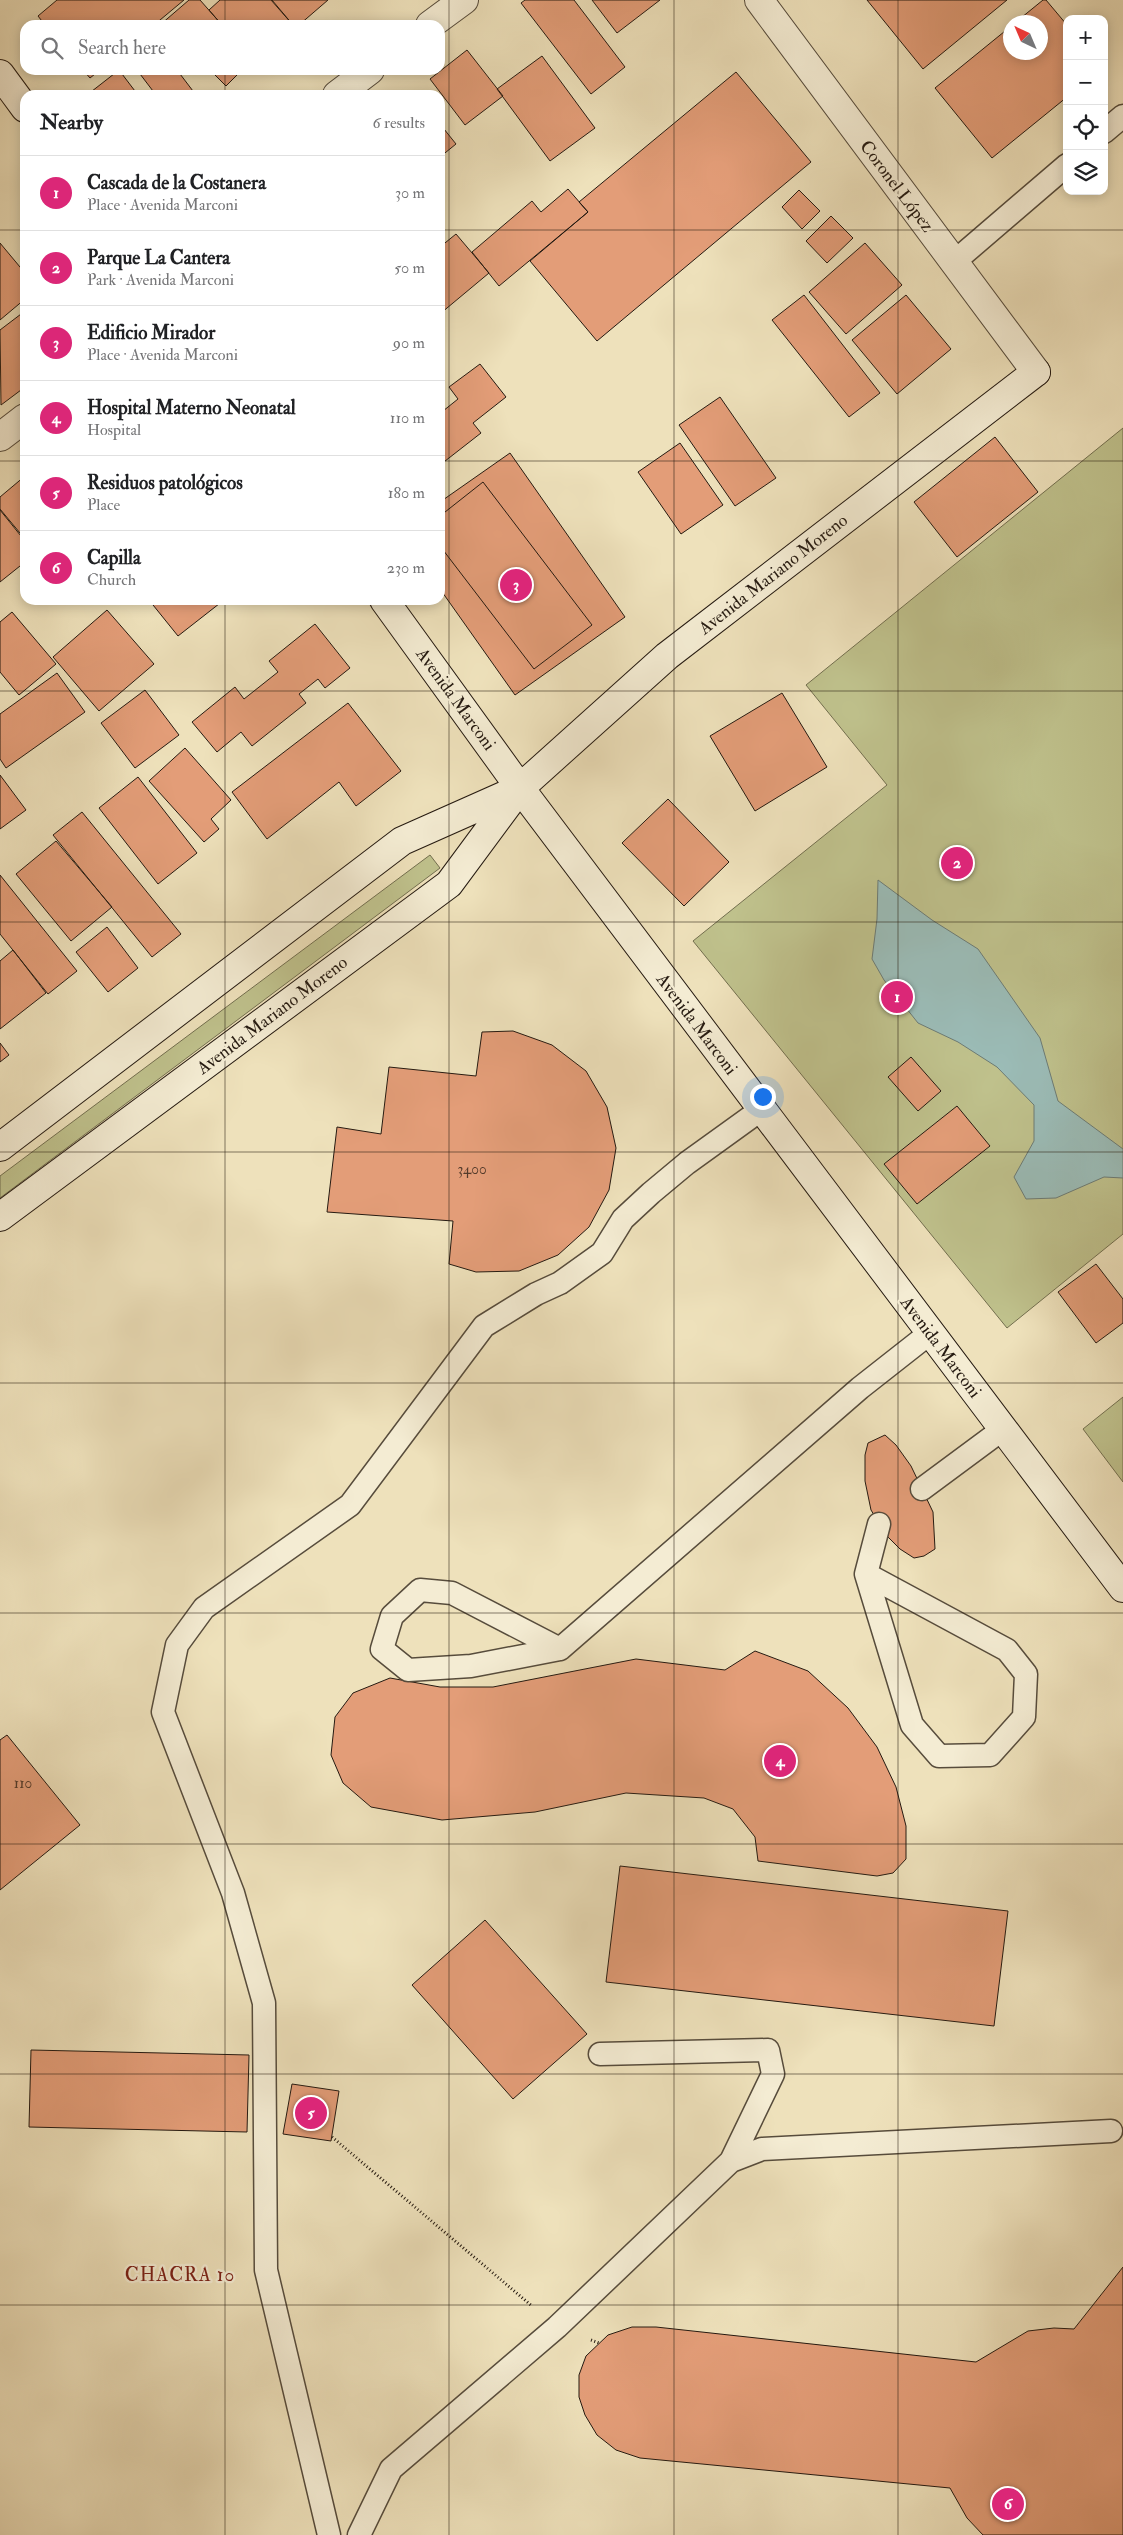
<!DOCTYPE html>
<meta charset="utf-8">
<style>
:root{--surface:#fff;--page:#f2f2f2;--text:#202124;--muted:#757577;--line:#e0e0e0;--accent:#db2777}
body{margin:0;font-family:"IM FELL Double Pica",serif;background:var(--page);color:var(--text)}
.controls{position:absolute;right:15px;top:15px;display:grid;overflow:hidden;border-radius:10px;box-shadow:0 2px 12px #0003}
.controls button{width:45px;height:45px;display:grid;place-items:center;padding:0;border:0;border-bottom:1px solid var(--line);background:var(--surface);color:var(--text);font:25px sans-serif}
.compass{position:absolute;left:1003px;top:15px;width:45px;height:45px;border-radius:50%;background:var(--surface);box-shadow:0 2px 12px #0003;rotate:316deg}
.you{position:absolute;left:762px;top:1096px;width:18px;height:18px;margin:-12px;border:4px solid #fff;border-radius:50%;background:#1a73e8;box-shadow:0 0 0 8px #1a73e833}
.badge{display:grid;place-items:center;width:32px;height:32px;border-radius:50%;background:var(--accent);color:#fff;font-size:16px;font-weight:700}
.pin{position:absolute;translate:-50% -50%;border:2px solid #fff;box-shadow:0 1px 5px #0006}
.list{margin:0;padding:0;list-style:none}
h2{display:flex;justify-content:space-between;align-items:center;height:65px;margin:0;padding:0 20px;font-size:21px}
h2 small{font-size:16px;font-weight:400;color:var(--muted)}
.list li{display:grid;grid-template-columns:32px 1fr auto;gap:15px;align-items:center;box-sizing:border-box;height:75px;padding:0 20px;border-top:1px solid var(--line)}
.list b{display:block;font-size:19px;white-space:nowrap}
.list p{margin:0;font-size:16px;white-space:nowrap;color:var(--muted)}
.list em{font-size:16px;font-style:normal;color:var(--muted)}
.icon{flex:none;width:28px;height:28px;fill:none;stroke:currentColor;stroke-width:2;stroke-linecap:round;stroke-linejoin:round}
.map{position:relative;flex:none;width:1123px;height:2535px;overflow:hidden}
.search{position:absolute;background:var(--surface);box-shadow:0 2px 12px #0003;left:20px;top:20px;width:425px;height:55px;display:flex;align-items:center;gap:12px;box-sizing:border-box;padding:0 18px;border-radius:15px;color:var(--muted);font-size:19px}
.panel{position:absolute;background:var(--surface);box-shadow:0 2px 12px #0003;left:20px;top:90px;width:425px;height:515px;border-radius:15px}
.map>svg:first-child{display:block}
.green{fill:#bfc18c;stroke:#726e4e}
.water{fill:#9bbcb7;stroke:#6c7b75}
.building{fill:#e39d78;stroke:#251a11}
.lines{fill:none;stroke-linecap:round;stroke-linejoin:round}
.lane-casing{stroke:#574c3c;stroke-width:25}
.street-casing{stroke:#574c3c;stroke-width:30}
.secondary-casing{stroke:#251a11;stroke-width:30}
.path{stroke:#251a11;stroke-width:3;stroke-dasharray:1 2.5;stroke-linecap:butt}
.lane{stroke:#f4ecd3;stroke-width:22}
.street{stroke:#f4ecd3;stroke-width:28}
.secondary{stroke:#f4ecd3;stroke-width:28}
.grid{fill:none;stroke:#251a11;stroke-width:1;stroke-opacity:0.55}
.labels{text-anchor:middle;stroke-width:4.5;stroke-linejoin:round;paint-order:stroke}
.number-label{font-size:15px;fill:#543b2b}
.street-label{font-size:18px;fill:#251a11;stroke:#f4ecd3}
.neighbourhood-label{font-size:19px;letter-spacing:1px;fill:#7a1f14;stroke:#f4ecd3}
</style>
<div class="map">
<svg width="1123" height="2535" viewBox="0 0 1123 2535">
<rect width="100%" height="100%" fill="#eee1bb"/>
<filter id="stains"><feTurbulence type="fractalNoise" baseFrequency=".004" numOctaves="4"/><feColorMatrix values="0 0 0 0 .2 0 0 0 0 .09 0 0 0 0 .02 0 0 0 .5 -.17"/></filter>
<radialGradient id="worn" r=".72"><stop offset=".6" stop-color="#630" stop-opacity="0"/><stop offset="1" stop-color="#630" stop-opacity=".3"/></radialGradient>
<path class="green" d="M 1123,428 L 1123,1234 L 1007,1328 L 693,941 L 887,785 L 806,685 Z
M 430,855 L 440,868 L 0,1198 L 0,1176 Z
M 1123,1397 L 1123,1482 L 1083,1429 Z"/>
<path class="water" d="M 878,880 L 932,920 L 978,949 L 1040,1038 L 1058,1101 L 1123,1149 L 1123,1178 L 1104,1177 L 1056,1198 L 1026,1199 L 1014,1177 L 1034,1141 L 1034,1105 L 997,1067 L 958,1042 L 918,1023 L 884,980 L 872,959 L 877,919 Z"/>
<path class="building" d="M 57,0 L 184,0 L 154,25 L 45,25 L 38,16 Z
M 189,0 L 200,0 L 222,25 L 160,25 Z
M 220,0 L 271,0 L 293,25 L 222,25 L 209,10 Z
M 272,0 L 328,0 L 299,25 L 293,25 Z
M 525,0 L 574,0 L 625,67 L 591,94 L 521,3 Z
M 592,0 L 660,0 L 617,33 Z
M 867,0 L 1007,0 L 923,69 Z
M 1043,0 L 1046,0 L 1067,25 L 1067,97 L 992,158 L 935,88 L 1010,27 L 1010,52 L 1040,52 L 1040,22 L 1016,22 Z
M 467,50 L 503,96 L 465,125 L 430,79 Z
M 542,56 L 595,128 L 550,161 L 497,89 Z
M 83,70 L 100,70 L 90,78 Z
M 119,70 L 138,95 L 87,95 Z
M 137,70 L 177,70 L 196,95 L 156,95 Z
M 210,70 L 242,70 L 226,86 Z
M 736,72 L 811,162 L 597,341 L 530,261 L 588,212 L 579,202 Z
M 440,124 L 456,144 L 440,157 Z
M 568,189 L 588,212 L 499,286 L 472,252 L 532,201 L 541,212 Z
M 799,190 L 820,211 L 802,229 L 782,207 Z
M 831,216 L 853,238 L 827,263 L 806,241 Z
M 456,234 L 489,273 L 441,313 L 440,247 Z
M 0,243 L 25,273 L 25,299 L 0,320 Z
M 865,243 L 902,285 L 846,334 L 809,292 Z
M 804,295 L 880,393 L 849,417 L 772,320 Z
M 906,295 L 951,349 L 897,394 L 852,340 Z
M 25,311 L 25,387 L 1,405 L 0,330 Z
M 480,364 L 506,397 L 473,423 L 481,433 L 440,465 L 440,407 L 443,411 L 458,399 L 449,387 Z
M 720,397 L 776,478 L 735,506 L 679,425 Z
M 995,437 L 1038,492 L 957,557 L 914,502 Z
M 680,443 L 723,505 L 681,534 L 638,472 Z
M 510,453 L 625,617 L 515,695 L 440,589 L 440,502 Z
M 25,476 L 25,539 L 0,509 L 0,497 Z
M 483,482 L 592,625 L 534,669 L 440,546 L 440,516 Z
M 0,510 L 25,541 L 25,562 L 0,582 Z
M 149,600 L 224,600 L 178,636 Z
M 107,610 L 154,664 L 99,711 L 53,657 Z
M 12,612 L 56,664 L 19,695 L 0,672 L 0,622 Z
M 315,624 L 350,668 L 325,688 L 318,679 L 299,694 L 306,703 L 252,746 L 241,732 L 217,752 L 192,722 L 235,687 L 244,699 L 278,672 L 269,661 Z
M 57,673 L 85,712 L 6,768 L 0,759 L 0,714 Z
M 145,690 L 179,735 L 135,768 L 101,723 Z
M 782,693 L 827,767 L 755,811 L 710,736 Z
M 348,703 L 401,771 L 356,806 L 339,782 L 267,839 L 232,792 Z
M 185,748 L 231,800 L 211,819 L 219,829 L 204,842 L 149,781 Z
M 0,775 L 26,810 L 0,829 Z
M 138,777 L 197,853 L 158,884 L 99,808 Z
M 668,799 L 729,862 L 684,906 L 622,843 Z
M 82,812 L 181,934 L 152,957 L 53,835 Z
M 56,841 L 112,907 L 71,941 L 16,874 Z
M 0,875 L 77,971 L 48,994 L 0,934 Z
M 107,927 L 138,968 L 108,992 L 76,952 Z
M 13,950 L 46,993 L 0,1029 L 0,961 Z
M 513,1031 L 552,1045 L 586,1071 L 607,1107 L 616,1148 L 609,1190 L 589,1227 L 558,1255 L 519,1271 L 476,1272 L 449,1264 L 453,1221 L 327,1212 L 337,1127 L 381,1134 L 389,1067 L 476,1076 L 482,1032 Z
M 0,1043 L 9,1055 L 0,1062 Z
M 911,1057 L 941,1091 L 918,1111 L 888,1077 Z
M 957,1106 L 990,1146 L 917,1204 L 884,1164 Z
M 1096,1264 L 1123,1299 L 1123,1323 L 1096,1343 L 1058,1292 Z
M 885,1435 L 896,1445 L 911,1466 L 933,1512 L 935,1549 L 924,1556 L 914,1558 L 900,1549 L 887,1536 L 871,1510 L 865,1481 L 865,1455 L 868,1443 Z
M 755,1651 L 808,1671 L 848,1708 L 877,1747 L 896,1787 L 906,1826 L 906,1859 L 893,1873 L 877,1876 L 758,1861 L 755,1837 L 733,1809 L 704,1798 L 626,1793 L 535,1812 L 442,1820 L 371,1807 L 343,1783 L 331,1755 L 335,1717 L 353,1693 L 390,1678 L 440,1687 L 493,1687 L 636,1659 L 725,1670 Z
M 7,1735 L 80,1825 L 0,1890 L 0,1740 Z
M 620,1866 L 1008,1911 L 994,2026 L 606,1982 Z
M 485,1920 L 587,2034 L 513,2099 L 412,1985 Z
M 31,2050 L 249,2055 L 247,2132 L 29,2127 Z
M 292,2084 L 339,2091 L 331,2141 L 283,2134 Z
M 1123,2267 L 1123,2535 L 983,2535 L 967,2518 L 950,2488 L 640,2458 L 616,2450 L 597,2435 L 585,2415 L 579,2397 L 579,2375 L 586,2356 L 608,2335 L 632,2327 L 656,2327 L 976,2362 L 1028,2331 L 1054,2328 L 1074,2329 Z"/>
<g class="lines">
<defs>
<path id="lane" d="M 1104,132 L 1123,116
M 954,262 L 1067,165
M 922,1489 L 1003,1429
M 866,1574 L 1007,1650 L 1026,1674 L 1024,1717 L 990,1755 L 939,1756 L 912,1725 L 866,1574 L 879,1524
M 560,1649 L 452,1593 L 420,1590 L 392,1616 L 382,1649 L 408,1670 L 471,1666 L 560,1649 L 860,1388 L 930,1333
M 600,2054 L 768,2050 L 773,2074 L 731,2161
M 329,2535 L 266,2270 L 264,2003 L 233,1893 L 163,1712 L 177,1645 L 204,1608 L 350,1505 L 484,1326 L 536,1294 L 560,1283 L 602,1253 L 623,1219 L 651,1193 L 687,1163 L 762,1109
M 359,2535 L 391,2469 L 557,2327 L 731,2161 L 762,2149 L 1111,2131"/>
<path id="street" d="M 759,0 L 1036,372
M 430,25 L 464,0
M 337,95 L 370,70
M 0,437 L 25,418"/>
<path id="secondary" d="M 0,74 L 25,108
M 384,600 L 520,788 L 1123,1588
M 0,1147 L 402,841 L 519,789
M 0,1217 L 449,884 L 520,788 L 667,656 L 1036,372"/>
</defs>
<use href="#lane" class="lane-casing"/>
<use href="#street" class="street-casing"/>
<use href="#secondary" class="secondary-casing"/>
<path class="path" d="M 332,2137 L 532,2306
M 591,2340 L 599,2343"/>
<use href="#lane" class="lane"/>
<use href="#street" class="street"/>
<use href="#secondary" class="secondary"/>
</g>
<path class="grid" d="M 225,0 L 225,25M 449,0 L 449,2535M 674,0 L 674,2535M 898,0 L 898,2535M 225,70 L 225,95M 0,230 L 25,230M 440,230 L 1123,230M 0,461 L 25,461M 440,461 L 1123,461M 225,600 L 225,2535M 0,691 L 1123,691M 0,922 L 1123,922M 0,1152 L 1123,1152M 0,1383 L 1123,1383M 0,1613 L 1123,1613M 0,1844 L 1123,1844M 0,2074 L 1123,2074M 0,2305 L 1123,2305"/>
<g class="labels">
<g class="number-label">
<text x="472" y="1174">3400</text>
<text x="23" y="1788">110</text>
</g>
<g class="street-label">
<text transform="translate(897 186) rotate(53)" y="6">Coronel López</text>
<text transform="translate(773 574) rotate(-38)" y="6">Avenida Mariano Moreno</text>
<text transform="translate(456 699) rotate(54)" y="6">Avenida Marconi</text>
<text transform="translate(272 1015) rotate(-37)" y="6">Avenida Mariano Moreno</text>
<text transform="translate(697 1024) rotate(53)" y="6">Avenida Marconi</text>
<text transform="translate(941 1347) rotate(53)" y="6">Avenida Marconi</text>
</g>
<g class="neighbourhood-label">
<text x="180" y="2281">CHACRA 10</text>
</g>
</g>
<rect width="100%" height="100%" filter="url(#stains)"/>
<rect width="100%" height="100%" fill="url(#worn)"/>
</svg>
<div class="controls">
<button>+</button>
<button>−</button>
<button><svg class="icon" aria-label="locate" viewBox="0 0 24 24"><circle cx="12" cy="12" r="6"/><path d="M12 2v4M12 18v4M2 12h4M18 12h4"/></svg></button>
<button><svg class="icon" aria-label="layers" viewBox="0 0 24 24"><path d="M12 4l9 5-9 5-9-5zM3 14l9 5 9-5"/></svg></button>
</div>
<svg class="compass" viewBox="-18 -18 36 36"><path d="M0-13l5 13h-10z" fill="#e53935"/><path d="M0 13l5-13h-10z" fill="#757577"/></svg>
<div class="you"></div>
<div class="pin badge" style="left:897px;top:997px">1</div>
<div class="pin badge" style="left:957px;top:863px">2</div>
<div class="pin badge" style="left:516px;top:585px">3</div>
<div class="pin badge" style="left:780px;top:1761px">4</div>
<div class="pin badge" style="left:311px;top:2113px">5</div>
<div class="pin badge" style="left:1008px;top:2504px">6</div>
<div class="search"><svg class="icon" aria-label="search" viewBox="0 0 24 24"><circle cx="10" cy="10" r="6"/><path d="M15 15l6 6"/></svg>Search here</div>
<section class="panel">
<h2>Nearby<small>6 results</small></h2>
<ul class="list">
<li><span class="badge">1</span><div><b>Cascada de la Costanera</b><p>Place · Avenida Marconi</p></div><em>30 m</em></li>
<li><span class="badge">2</span><div><b>Parque La Cantera</b><p>Park · Avenida Marconi</p></div><em>50 m</em></li>
<li><span class="badge">3</span><div><b>Edificio Mirador</b><p>Place · Avenida Marconi</p></div><em>90 m</em></li>
<li><span class="badge">4</span><div><b>Hospital Materno Neonatal</b><p>Hospital</p></div><em>110 m</em></li>
<li><span class="badge">5</span><div><b>Residuos patológicos</b><p>Place</p></div><em>180 m</em></li>
<li><span class="badge">6</span><div><b>Capilla</b><p>Church</p></div><em>230 m</em></li>
</ul>
</section>
</div>
